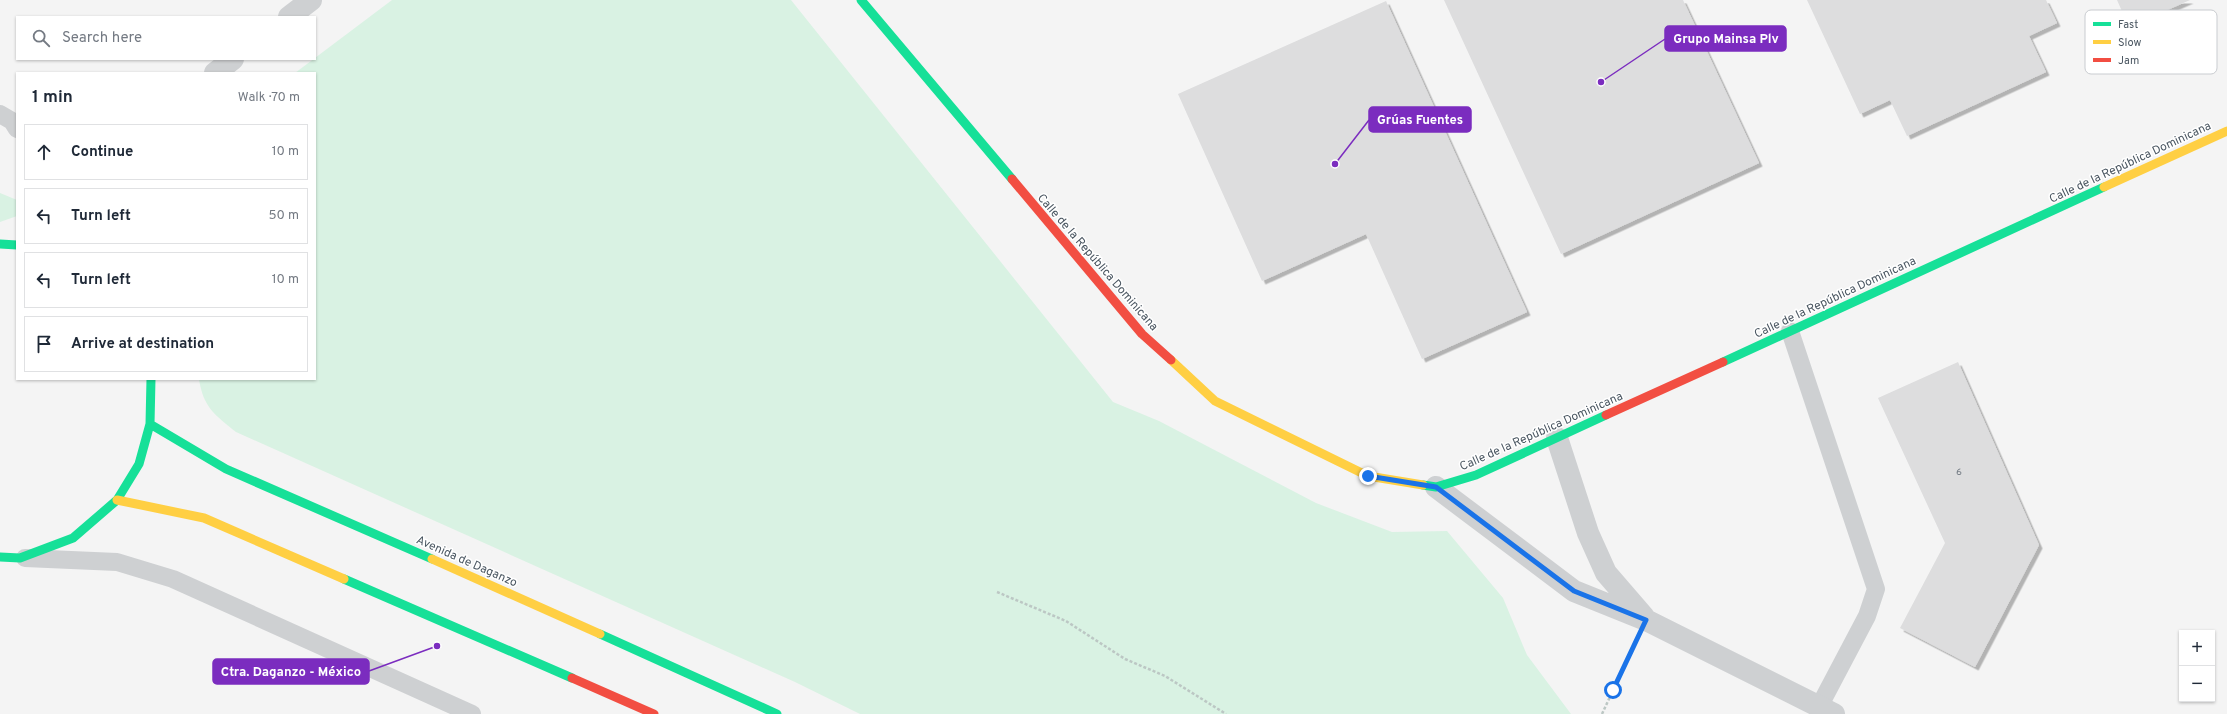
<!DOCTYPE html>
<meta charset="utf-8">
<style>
:root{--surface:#fff;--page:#f2f2f3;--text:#1f2937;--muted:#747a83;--line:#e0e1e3}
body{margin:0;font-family:Overpass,sans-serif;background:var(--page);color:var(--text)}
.controls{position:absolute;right:12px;bottom:12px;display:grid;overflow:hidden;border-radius:0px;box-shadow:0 1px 3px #0004}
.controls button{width:36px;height:36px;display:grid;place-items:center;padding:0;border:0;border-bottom:1px solid var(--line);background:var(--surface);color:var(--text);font:20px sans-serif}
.stop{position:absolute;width:12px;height:12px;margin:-9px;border:3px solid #1a73e8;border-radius:50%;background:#fff}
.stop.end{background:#1a73e8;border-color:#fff;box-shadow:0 1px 4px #0008}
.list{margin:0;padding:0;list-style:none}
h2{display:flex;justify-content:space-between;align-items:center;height:52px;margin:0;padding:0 16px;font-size:17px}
h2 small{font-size:13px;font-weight:400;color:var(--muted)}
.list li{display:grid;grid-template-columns:26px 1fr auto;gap:12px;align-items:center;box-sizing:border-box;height:56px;margin:0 8px 8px;padding:0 8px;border:1px solid var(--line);border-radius:0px}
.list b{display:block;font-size:15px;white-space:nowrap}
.list em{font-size:13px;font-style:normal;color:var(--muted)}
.icon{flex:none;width:22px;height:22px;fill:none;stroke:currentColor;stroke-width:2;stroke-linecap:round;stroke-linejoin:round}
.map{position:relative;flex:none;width:2227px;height:714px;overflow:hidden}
.search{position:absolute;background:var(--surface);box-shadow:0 1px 3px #0004;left:16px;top:16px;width:300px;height:44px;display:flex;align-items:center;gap:10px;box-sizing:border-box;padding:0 14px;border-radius:0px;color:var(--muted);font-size:15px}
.panel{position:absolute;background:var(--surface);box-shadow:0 1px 3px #0004;left:16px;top:72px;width:300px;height:308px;border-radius:0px}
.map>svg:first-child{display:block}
.green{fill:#d9f2e3}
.building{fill:#ddddde;filter:url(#shadow)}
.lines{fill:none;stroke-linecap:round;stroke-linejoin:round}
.path{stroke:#bcc7c4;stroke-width:2.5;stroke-dasharray:3 2;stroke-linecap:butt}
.lane{stroke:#ced0d2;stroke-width:18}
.street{stroke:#ced0d2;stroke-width:22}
.fast{stroke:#16e098;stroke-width:9}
.slow{stroke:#ffcf43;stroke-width:9}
.jam{stroke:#f24e42;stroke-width:9}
.route{stroke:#1a73e8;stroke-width:5}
.labels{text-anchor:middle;stroke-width:3;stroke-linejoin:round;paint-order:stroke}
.number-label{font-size:10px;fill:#707881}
.street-label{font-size:12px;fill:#4a5661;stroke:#fff}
.key{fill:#fff;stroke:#c9ccd0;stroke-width:1}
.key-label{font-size:11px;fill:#4a5661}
.leader{fill:none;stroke:#7b2cbf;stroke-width:1.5}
.callout-dot{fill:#7b2cbf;stroke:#fff;stroke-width:1.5}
.callout{fill:#7b2cbf;stroke:#7b2cbf;stroke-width:1.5}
.callout-label{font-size:13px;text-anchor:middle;font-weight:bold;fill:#fff}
</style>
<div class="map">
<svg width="2227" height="714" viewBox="0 0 2227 714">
<defs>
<filter id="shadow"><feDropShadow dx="3.5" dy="3.5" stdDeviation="0" flood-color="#0004"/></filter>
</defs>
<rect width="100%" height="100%" fill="#f4f4f4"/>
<path class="green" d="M 392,0 L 791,0 L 1113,402 L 1159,421 L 1316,503 L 1392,532 L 1447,531 L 1503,598 L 1527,655 L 1571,714 L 860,714 L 795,682 L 236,432 C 215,415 203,407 199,379 L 315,379 L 315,73 L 295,73 Z
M 0,193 L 17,200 L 17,216 L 0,222 Z"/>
<path class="building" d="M 1444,0 L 1683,0 L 1759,163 L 1561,254 Z
M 1807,0 L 2046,0 L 2057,23 L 2029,36 L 2046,72 L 1907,136 L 1890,100 L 1860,114 Z
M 2117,0 L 2190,0 L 2129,27 Z
M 1386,1 L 1527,312 L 1422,359 L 1366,234 L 1262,281 L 1178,94 Z
M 1958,362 L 2039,545 L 1975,667 L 1900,628 L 1945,543 L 1878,398 Z"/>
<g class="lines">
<path class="path" d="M 997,592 L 1066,621 L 1125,659 L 1165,676 L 1226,714
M 1602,714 L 1633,647"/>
<path class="lane" d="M 0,114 L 12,121 L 17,129
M 1790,331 L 1876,589 L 1867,616 L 1819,707
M 25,558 L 117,562 L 173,579 L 472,714"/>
<path class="street" d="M 289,17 L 311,0
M 215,73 L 233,59
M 1557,438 L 1588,533 L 1606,573 L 1644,617
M 1436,487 L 1574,591 L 1646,620 L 1834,714"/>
<path class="fast" d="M 861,0 L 1012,179
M 0,244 L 17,245
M 1723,362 L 2104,187
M 150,424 L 226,469 L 432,559
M 1423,485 L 1436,487 L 1476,475 L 1606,415
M 0,557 L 20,558 L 73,538 L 117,500 L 139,464 L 150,424 L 151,379
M 344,579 L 572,678
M 600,634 L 777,714"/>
<path class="slow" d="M 2104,187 L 2227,131
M 1171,360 L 1215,401 L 1368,476 L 1423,485
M 117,500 L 204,518 L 344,579
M 432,559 L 600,634"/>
<path class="jam" d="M 1012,179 L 1142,334 L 1171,360
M 1606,415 L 1723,362
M 572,678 L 654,714"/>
</g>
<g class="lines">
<path class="route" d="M 1368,476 L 1436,487 L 1574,591 L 1646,620 L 1613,690"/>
</g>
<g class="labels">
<g class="number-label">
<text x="1959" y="475">6</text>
</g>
<g class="street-label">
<text transform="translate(2130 162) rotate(-25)" y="4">Calle de la República Dominicana</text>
<text transform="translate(1098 262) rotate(49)" y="4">Calle de la República Dominicana</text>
<text transform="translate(1835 297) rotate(-25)" y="4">Calle de la República Dominicana</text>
<text transform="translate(1541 431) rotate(-24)" y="4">Calle de la República Dominicana</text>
<text transform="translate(467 561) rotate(24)" y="4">Avenida de Daganzo</text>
</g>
</g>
<rect x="2085" y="10" width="132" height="64" rx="6" class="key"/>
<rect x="2093" y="22" width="18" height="4" fill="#16e098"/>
<rect x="2093" y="40" width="18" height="4" fill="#ffcf43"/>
<rect x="2093" y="58" width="18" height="4" fill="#f24e42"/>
<g class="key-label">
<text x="2118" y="28">Fast</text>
<text x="2118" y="46">Slow</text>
<text x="2118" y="64">Jam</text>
</g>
<path class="leader" d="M1601 82L1665 39M1335 164L1369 120M437 646L369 671"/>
<g class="callout-dot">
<circle cx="1601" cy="82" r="4"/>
<circle cx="1335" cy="164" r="4"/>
<circle cx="437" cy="646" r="4"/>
</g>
<g class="callout">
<rect x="1665" y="26" width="121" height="25" rx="4"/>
<rect x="1369" y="107" width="102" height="25" rx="4"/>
<rect x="213" y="659" width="156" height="25" rx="4"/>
</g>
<g class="callout-label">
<text x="1726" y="43">Grupo Mainsa Plv</text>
<text x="1420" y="124">Grúas Fuentes</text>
<text x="291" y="676">Ctra. Daganzo - México</text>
</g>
</svg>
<div class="controls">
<button>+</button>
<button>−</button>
</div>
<div class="stop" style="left:1613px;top:690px"></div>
<div class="stop end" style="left:1368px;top:476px"></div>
<div class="search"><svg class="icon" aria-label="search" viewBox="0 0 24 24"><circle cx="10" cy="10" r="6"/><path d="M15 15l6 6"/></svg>Search here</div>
<section class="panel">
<h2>1 min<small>Walk · 70 m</small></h2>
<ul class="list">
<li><svg class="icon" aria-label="ahead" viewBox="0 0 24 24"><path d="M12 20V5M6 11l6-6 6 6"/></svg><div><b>Continue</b></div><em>10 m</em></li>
<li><svg class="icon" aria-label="left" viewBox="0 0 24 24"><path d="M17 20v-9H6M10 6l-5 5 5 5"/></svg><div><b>Turn left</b></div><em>50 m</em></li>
<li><svg class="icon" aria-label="left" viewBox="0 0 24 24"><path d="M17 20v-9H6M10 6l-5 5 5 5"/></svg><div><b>Turn left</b></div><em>10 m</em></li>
<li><svg class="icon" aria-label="arrive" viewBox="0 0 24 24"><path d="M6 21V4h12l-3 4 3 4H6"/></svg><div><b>Arrive at destination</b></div></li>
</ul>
</section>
</div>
